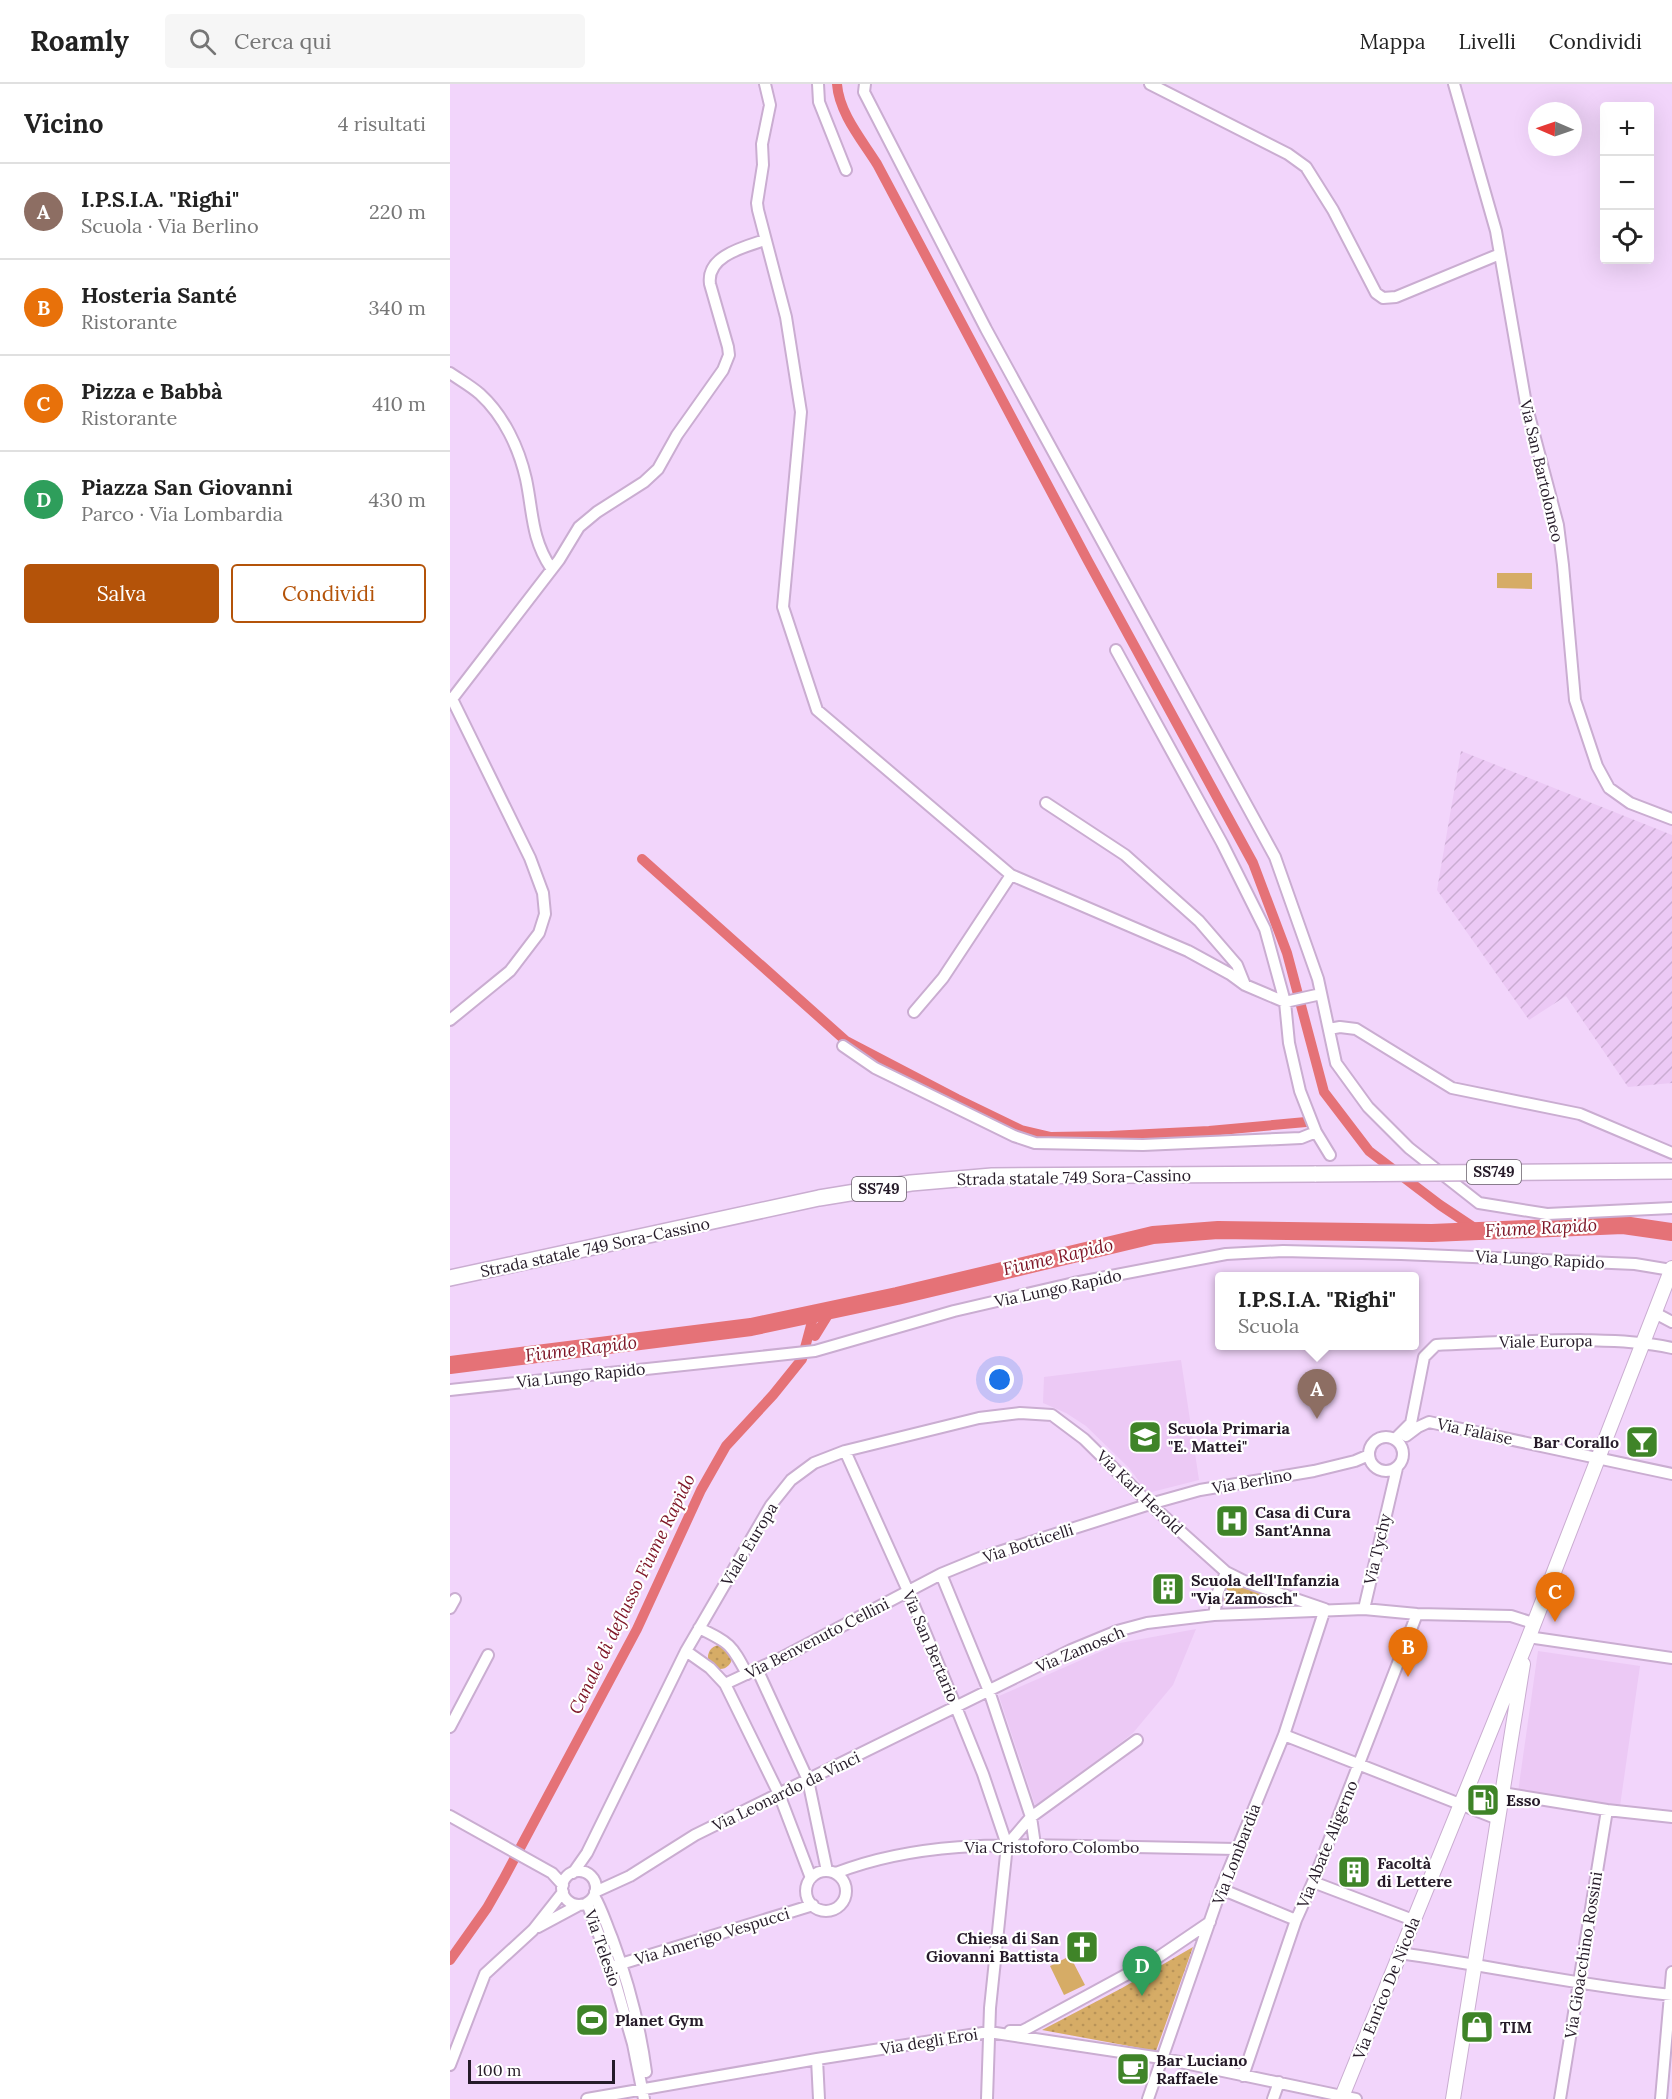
<!DOCTYPE html>
<html lang="it">
<meta charset="utf-8">
<style>
:root{--surface:#fff;--page:#f6f6f6;--text:#222;--muted:#767676;--line:#e0e0e0;--accent:#b45309}
body{margin:0;font-family:Lora,serif;background:var(--page);color:var(--text)}
.controls{position:absolute;right:18px;top:18px;display:grid;overflow:hidden;border-radius:6px;box-shadow:0 6px 24px #0002}
.controls button{width:54px;height:54px;display:grid;place-items:center;padding:0;border:0;border-bottom:2px solid var(--line);background:var(--surface);color:var(--text);font:30px sans-serif}
.compass{position:absolute;left:1078px;top:18px;width:54px;height:54px;border-radius:50%;background:var(--surface);box-shadow:0 6px 24px #0002;rotate:272deg}
.scale{position:absolute;left:18px;bottom:15px;width:147px;box-sizing:border-box;padding-left:6px;border:3px solid #261b29;border-top:0;font-size:16px;line-height:21px;white-space:nowrap;color:#261b29;-webkit-text-stroke:4px #fff;paint-order:stroke}
.you{position:absolute;left:550px;top:1296px;width:21px;height:21px;margin:-15px;border:4px solid #fff;border-radius:50%;background:#1a73e8;box-shadow:0 0 0 9px #1a73e833}
.badge{display:grid;place-items:center;width:39px;height:39px;border-radius:50%;background:var(--accent);color:#fff;font-size:20px;font-weight:700}
.pin{position:absolute;translate:-50% -50px;filter:drop-shadow(0 2px 3px #0008)}
.pin::after{content:'';position:absolute;top:32px;width:21px;height:18px;background:inherit;clip-path:polygon(0 0,100% 0,50% 100%)}
.popup{position:absolute;left:765px;top:1188px;width:204px;height:78px;box-sizing:border-box;display:grid;place-content:center;border-radius:6px;background:var(--surface);filter:drop-shadow(0 2px 4px #0005);font-size:20px;white-space:nowrap;color:var(--muted)}
.popup b{font-size:22px;color:var(--text)}
.popup::after{content:'';position:absolute;left:50%;top:100%;margin-left:-12px;border:12px solid transparent;border-top-color:var(--surface)}
.list{margin:0;padding:0;list-style:none}
h2{display:flex;justify-content:space-between;align-items:center;height:78px;margin:0;padding:0 24px;font-size:26px}
h2 small{font-size:20px;font-weight:400;color:var(--muted)}
.list li{display:grid;grid-template-columns:39px 1fr auto;gap:18px;align-items:center;box-sizing:border-box;height:96px;padding:0 24px;border-top:2px solid var(--line)}
.list b{display:block;font-size:22px;white-space:nowrap}
.list p{margin:0;font-size:20px;white-space:nowrap;color:var(--muted)}
.list em{font-size:20px;font-style:normal;color:var(--muted)}
.actions{display:flex;gap:12px;padding:18px 24px}
.actions a{flex:1;padding:14px 0;border:2px solid var(--accent);border-radius:6px;text-align:center;font-size:21px;color:var(--accent)}
.actions .main{background:var(--accent);color:#fff}
.icon{flex:none;width:33px;height:33px;fill:none;stroke:currentColor;stroke-width:2;stroke-linecap:round;stroke-linejoin:round}
.map{position:relative;flex:none;width:1222px;height:2015px;overflow:hidden}
header{display:flex;align-items:center;gap:36px;box-sizing:border-box;height:84px;padding:0 30px;background:var(--surface);border-bottom:2px solid var(--line)}
header strong{font-size:28px}
nav{display:flex;gap:33px;margin-inline-start:auto;font-size:21px}
.search{width:420px;height:54px;background:var(--page);display:flex;align-items:center;gap:15px;box-sizing:border-box;padding:0 21px;border-radius:6px;color:var(--muted);font-size:22px}
main{display:flex}
aside{flex:1;background:var(--surface)}
.map>svg:first-child{display:block}
.built{fill:#ecc9f5}
.industrial{fill:url(#industrial-furrows)}
.grass{fill:url(#grass-dots)}
.garden{fill:#d6ac66}
.lines{fill:none;stroke-linecap:round;stroke-linejoin:round}
.canal{stroke:#e57277;stroke-width:10}
.river{stroke:#e57277;stroke-width:18}
.minor-casing{stroke:#caadd1;stroke-width:14}
.major-casing{stroke:#caadd1;stroke-width:16}
.highway-casing{stroke:#caadd1;stroke-width:18}
.minor{stroke:#fff;stroke-width:10}
.major{stroke:#fff;stroke-width:14}
.highway{stroke:#fff;stroke-width:15}
.highway-bridge-casing{stroke:#caadd1;stroke-width:18;stroke-linecap:butt}
.highway-bridge{stroke:#fff;stroke-width:15}
.labels{text-anchor:middle;stroke-width:4.5;stroke-linejoin:round;paint-order:stroke}
.shield{fill:#fff;stroke:#675f69;stroke-width:1.5}
.shield-label{font-size:15px;font-weight:bold;fill:#261b29}
.street-label{font-size:16px;fill:#261b29;stroke:#fff}
.poi-label{font-size:16px;font-weight:bold;fill:#261b29;stroke:#fff;text-anchor:start}
.water-label{font-size:18px;font-style:italic;fill:#7d1425;stroke:#fff}
</style>
<header>
<strong>Roamly</strong>
<div class="search"><svg class="icon" aria-label="search" viewBox="0 0 24 24"><circle cx="10" cy="10" r="6"/><path d="M15 15l6 6"/></svg>Cerca qui</div>
<nav><a>Mappa</a><a>Livelli</a><a>Condividi</a></nav>
</header>
<main>
<aside>
<h2>Vicino<small>4 risultati</small></h2>
<ul class="list">
<li><span class="badge" style="background:#8d6e63">A</span><div><b>I.P.S.I.A. &quot;Righi&quot;</b><p>Scuola · Via Berlino</p></div><em>220 m</em></li>
<li><span class="badge" style="background:#e8710a">B</span><div><b>Hosteria Santé</b><p>Ristorante</p></div><em>340 m</em></li>
<li><span class="badge" style="background:#e8710a">C</span><div><b>Pizza e Babbà</b><p>Ristorante</p></div><em>410 m</em></li>
<li><span class="badge" style="background:#2e9e5b">D</span><div><b>Piazza San Giovanni</b><p>Parco · Via Lombardia</p></div><em>430 m</em></li>
</ul>
<div class="actions"><a class="main">Salva</a><a>Condividi</a></div>
</aside>
<div class="map">
<svg width="1222" height="2015" viewBox="0 0 1222 2015">
<defs>
<pattern id="industrial-furrows" width="10" height="10" patternUnits="userSpaceOnUse" patternTransform="scale(1.5)"><rect width="10" height="10" fill="#ecc9f5"/><path d="M-1 1l2-2M0 10L10 0M9 11l2-2" fill="none" stroke="#caacd2"/></pattern>
<pattern id="grass-dots" width="8" height="8" patternUnits="userSpaceOnUse" patternTransform="scale(1.5)"><rect width="8" height="8" fill="#d6ac66"/><path d="M2 2h.1M6 6h.1" fill="none" stroke="#b89358" stroke-width="1.8" stroke-linecap="round"/></pattern>
</defs>
<rect width="100%" height="100%" fill="#f2d5fb"/>
<path class="built" d="M 731,1276 L 749,1396 L 698,1409 L 679,1384 L 636,1342 L 616,1329 L 593,1319 L 594,1293 Z
M 746,1545 L 723,1601 L 683,1649 L 586,1724 L 549,1612 L 670,1559 Z
M 1088,1567 L 1190,1582 L 1170,1722 L 1068,1708 Z"/>
<path class="industrial" d="M 1011,667 L 1222,751 L 1222,999 L 1178,1003 L 1116,912 L 1079,936 L 987,806 Z"/>
<path class="grass" d="M 780,1495 L 836,1515 L 774,1517 L 776,1507 L 779,1507 L 776,1505 Z
M258 1573a12 12 0 1 1 24 0a12 12 0 1 1-24 0Z
M 743,1863 L 706,1967 L 592,1946 L 672,1904 Z"/>
<path class="garden" d="M 1047,489 L 1082,489 L 1082,505 L 1047,504 Z
M 620,1872 L 635,1901 L 614,1911 L 600,1882 Z"/>
<g class="lines">
<path class="canal" d="M 387,0 C 389,29 412,56 427,80 L 638,477 L 803,779 L 837,869 L 874,1008 L 919,1067 L 990,1121 L 1029,1147
M 192,775 L 396,957 L 507,1015 L 571,1046 L 601,1053 L 660,1052 L 759,1047 L 856,1038
M 365,1252 L 381,1226
M 0,1876 L 37,1824 L 53,1796 L 187,1545 L 251,1406 L 276,1362 L 323,1311 L 352,1275 L 364,1230"/>
<path class="river" d="M 0,1281 L 301,1243 L 447,1212 L 703,1151 L 768,1146 L 982,1149 L 1173,1141 L 1222,1148"/>
<defs>
<path id="minor" d="M 315,0 L 320,21 L 312,60 L 313,81 L 307,119 L 308,126 L 336,233 L 351,328 L 333,523 L 367,626 L 561,791 L 738,867 L 780,890 L 795,901 L 835,918 L 871,910
M 368,0 L 369,18 L 396,86
M 415,0 L 414,8 L 536,245 L 825,773 L 868,895 L 886,979 L 918,1023 L 959,1064 L 1029,1119 L 1097,1130 L 1222,1124
M 700,0 L 838,70 L 856,83 L 883,126 L 926,209 L 933,214 L 946,213 L 1050,170
M 1004,0 L 1046,147 L 1076,320 L 1108,441 L 1113,481 L 1125,616 L 1147,682 L 1159,704 L 1180,719 L 1222,735
M 0,289 C 10,296 21,302 30,310 C 54,332 69,364 76,395 C 83,428 81,454 101,484
M 666,566 L 772,759 L 815,845 L 835,918 L 839,959 L 850,1007 L 866,1048 L 880,1071
M 0,614 L 2,615 L 80,774 L 93,809 L 95,830 L 89,849 L 60,887 L 0,936
M 2,615 L 109,476 L 129,443 L 147,428 L 194,398 L 208,385 L 227,351 L 273,286 L 279,271 L 278,263 L 260,200 C 256,172 294,163 315,156
M 596,719 L 675,771 L 749,837 L 787,881 L 795,901
M 464,928 L 493,894 L 561,791
M 879,945 L 890,943 L 906,945 L 1002,1004 L 1130,1030 L 1222,1069
M 393,962 L 425,984 L 564,1052 L 585,1059 L 693,1061 L 851,1054 L 866,1048
M 1205,1229 L 1222,1238
M 0,1306 L 365,1267 L 504,1227 L 624,1199 L 776,1170 L 833,1167 L 951,1170 L 1185,1180 L 1221,1186
M 956,1352 L 968,1343 L 979,1338 L 1222,1390
M919 1370a17 17 0 1 1 34 0a17 17 0 1 1-34 0Z
M 945,1355 L 961,1339 L 974,1273 L 986,1261 C 1034,1259 1081,1256 1130,1256 C 1161,1257 1191,1257 1222,1264
M 395,1367 L 458,1507 L 506,1623 L 533,1690 L 557,1761 L 540,1924 L 537,2015
M 491,1490 L 539,1607 L 581,1733 L 585,1761
M 0,1524 L 5,1515
M 914,1525 L 947,1384
M 764,1531 L 768,1508 L 776,1488
M 249,1544 C 280,1559 281,1560 297,1590
M 1078,1553 L 1222,1574
M 236,1567 L 260,1584 L 275,1600 L 329,1710 L 361,1794
M 307,1585 L 358,1696 L 377,1787
M 275,1600 L 335,1572 L 491,1490 L 530,1474 L 700,1420 L 750,1406 L 864,1387 L 905,1377 L 919,1371
M 0,1643 L 38,1571
M 834,1651 L 1048,1735
M 1052,1709 L 1157,1726 L 1222,1733
M 0,1732 L 102,1789 L 113,1801
M 557,1761 L 581,1733 L 687,1656
M356 1807a20 20 0 1 1 40 0a20 20 0 1 1-40 0Z
M112 1804a17 17 0 1 1 34 0a17 17 0 1 1-34 0Z
M 123,1789 L 137,1769 L 236,1567 L 321,1421 L 341,1396 L 364,1379 L 395,1367 L 529,1334 L 570,1329 L 602,1331 L 634,1355 L 700,1420 L 776,1488 L 796,1498 L 875,1525 L 834,1651 L 771,1805 L 698,2015
M 386,1789 C 465,1758 551,1760 635,1762 C 685,1763 736,1764 786,1765
M 863,1798 L 963,1836
M 771,1805 L 846,1836
M 145,1808 L 180,1792 L 245,1751 L 621,1566 L 667,1547 L 697,1539 L 764,1531 L 914,1525 L 967,1530 L 1061,1532 L 1083,1539
M 144,1812 C 152,1825 156,1840 162,1854 C 178,1897 190,1943 196,1988
M 137,1819 L 161,1883 L 183,1960 L 194,2015
M 88,1843 L 129,1821
M 950,1869 C 1041,1882 1131,1902 1222,1911
M 161,1883 L 363,1821
M 560,1947 L 572,1947 L 578,1944 L 707,1874 L 760,1838
M 367,1975 L 369,2015
M 0,1981 L 35,1890 L 83,1846 L 113,1808
M 793,1992 L 846,1836 L 863,1798 L 967,1530
M 137,2015 L 367,1975 L 539,1948 L 711,1974 L 906,2015
M 823,2015 L 829,1998
M 1110,2015 L 1157,1726
M 1211,2015 L 1222,1888"/>
<path id="major" d="M 891,2015 L 1076,1560 L 1222,1184
M 1003,2015 L 1073,1580"/>
<path id="highway" d="M 0,1194 L 369,1114 L 461,1099 L 542,1092 L 866,1090"/>
</defs>
<use href="#minor" class="minor-casing"/>
<use href="#major" class="major-casing"/>
<use href="#highway" class="highway-casing"/>
<use href="#minor" class="minor"/>
<use href="#major" class="major"/>
<use href="#highway" class="highway"/>
<defs>
<path id="highway-bridge" d="M 866,1090 L 1222,1087"/>
</defs>
<use href="#highway-bridge" class="highway-bridge-casing"/>
<use href="#highway-bridge" class="highway-bridge"/>
</g>
<defs>
<symbol id="school-square" viewBox="-11 -11 22 22"><rect x="-9" y="-9" width="18" height="18" rx="4" fill="#3f8428" stroke="#fff"/><path d="M0-5L7-2L0 1L-7-2ZM-4 1L0 2.5L4 1V4Q0 6-4 4Z" fill="#fff"/></symbol>
<symbol id="bar-square" viewBox="-11 -11 22 22"><rect x="-9" y="-9" width="18" height="18" rx="4" fill="#3f8428" stroke="#fff"/><path d="M-6-5H6L.8 .8V4.5H3.5V6h-7V4.5H-.8V.8Z" fill="#fff"/></symbol>
<symbol id="hospital-square" viewBox="-11 -11 22 22"><rect x="-9" y="-9" width="18" height="18" rx="4" fill="#3f8428" stroke="#fff"/><path d="M-5-5h3v3.5h4V-5h3V5h-3V1.5h-4V5h-3Z" fill="#fff"/></symbol>
<symbol id="building-square" viewBox="-11 -11 22 22"><rect x="-9" y="-9" width="18" height="18" rx="4" fill="#3f8428" stroke="#fff"/><path d="M-4-6H4V6H1V3H-1V6H-4ZM-2.5-4.3h1.7v1.8h-1.7ZM.8-4.3h1.7v1.8H.8ZM-2.5-1h1.7V.8h-1.7ZM.8-1h1.7V.8H.8Z" fill="#fff"/></symbol>
<symbol id="fuel-square" viewBox="-11 -11 22 22"><rect x="-9" y="-9" width="18" height="18" rx="4" fill="#3f8428" stroke="#fff"/><path d="M-5.5-6h7V0h2V4h1.3V-2.5L3-4.5l.8-.8L6-3V5H2.5V1h-1V6h-7ZM-4.2-4.7v3.2H.2V-4.7Z" fill="#fff"/></symbol>
<symbol id="church-square" viewBox="-11 -11 22 22"><rect x="-9" y="-9" width="18" height="18" rx="4" fill="#3f8428" stroke="#fff"/><path d="M-1.2-6h2.4v3.5h3.3v2.4h-3.3V6h-2.4V-.1h-3.3v-2.4h3.3Z" fill="#fff"/></symbol>
<symbol id="stadium-square" viewBox="-11 -11 22 22"><rect x="-9" y="-9" width="18" height="18" rx="4" fill="#3f8428" stroke="#fff"/><path d="M0-5a6.5 5 0 1 0 0 10a6.5 5 0 1 0 0-10ZM-3.5-1.8h7v3.6h-7Z" fill="#fff"/></symbol>
<symbol id="shop-square" viewBox="-11 -11 22 22"><rect x="-9" y="-9" width="18" height="18" rx="4" fill="#3f8428" stroke="#fff"/><path d="M-5-2.5h2.3a2.7 3.5 0 0 1 5.4 0H5L5.5 6h-11ZM-1.5-2.5h3a1.5 2.3 0 0 0-3 0Z" fill="#fff"/></symbol>
<symbol id="cafe-square" viewBox="-11 -11 22 22"><rect x="-9" y="-9" width="18" height="18" rx="4" fill="#3f8428" stroke="#fff"/><path d="M-5.5-4.5H6V0H3Q3 3.5 0 3.5H-2.5Q-5.5 3.5-5.5 0ZM3-3.2v2h1.7v-2ZM-6 4.5H4V6H-6Z" fill="#fff"/></symbol>
</defs>
<g fill-rule="evenodd">
<use href="#school-square" x="676" y="1334" width="38" height="38"/>
<use href="#bar-square" x="1173" y="1339" width="38" height="38"/>
<use href="#hospital-square" x="763" y="1418" width="38" height="38"/>
<use href="#building-square" x="699" y="1486" width="38" height="38"/>
<use href="#fuel-square" x="1014" y="1697" width="38" height="38"/>
<use href="#building-square" x="885" y="1769" width="38" height="38"/>
<use href="#church-square" x="613" y="1844" width="38" height="38"/>
<use href="#stadium-square" x="123" y="1917" width="38" height="38"/>
<use href="#shop-square" x="1008" y="1924" width="38" height="38"/>
<use href="#cafe-square" x="664" y="1966" width="38" height="38"/>
</g>
<g class="labels">
<g class="shield">
<rect x="1017" y="1076" width="54" height="24" rx="4.5"/>
<rect x="402" y="1093" width="54" height="24" rx="4.5"/>
</g>
<g class="shield-label">
<text x="1044" y="1093">SS749</text>
<text x="429" y="1110">SS749</text>
</g>
<g class="street-label">
<text transform="translate(1092 387) rotate(77)" y="6">Via San Bartolomeo</text>
<text transform="translate(624 1093) rotate(-1)" y="6">Strada statale 749 Sora-Cassino</text>
<text transform="translate(145 1163) rotate(-12)" y="6">Strada statale 749 Sora-Cassino</text>
<text transform="translate(1090 1175) rotate(3)" y="6">Via Lungo Rapido</text>
<text transform="translate(608 1204) rotate(-12)" y="6">Via Lungo Rapido</text>
<text transform="translate(1096 1257) rotate(-1)" y="6">Viale Europa</text>
<text transform="translate(131 1291) rotate(-6)" y="6">Via Lungo Rapido</text>
<text transform="translate(1025 1347) rotate(12)" y="6">Via Falaise</text>
<text transform="translate(802 1397) rotate(-10)" y="6">Via Berlino</text>
<text transform="translate(690 1408) rotate(44)" y="6">Via Karl Herold</text>
<text transform="translate(578 1459) rotate(-18)" y="6">Via Botticelli</text>
<text transform="translate(299 1460) rotate(-59)" y="6">Viale Europa</text>
<text transform="translate(927 1465) rotate(-77)" y="6">Via Tychy</text>
<text transform="translate(367 1554) rotate(-27)" y="6">Via Benvenuto Cellini</text>
<text transform="translate(481 1562) rotate(67)" y="6">Via San Bertario</text>
<text transform="translate(630 1565) rotate(-23)" y="6">Via Zamosch</text>
<text transform="translate(336 1707) rotate(-26)" y="6">Via Leonardo da Vinci</text>
<text transform="translate(877 1760) rotate(-68)" y="6">Via Abate Aligerno</text>
<text x="602" y="1769">Via Cristoforo Colombo</text>
<text transform="translate(786 1770) rotate(-69)" y="6">Via Lombardia</text>
<text transform="translate(262 1852) rotate(-17)" y="6">Via Amerigo Vespucci</text>
<text transform="translate(153 1864) rotate(71)" y="6">Via Telesio</text>
<text transform="translate(1133 1871) rotate(-81)" y="6">Via Gioacchino Rossini</text>
<text transform="translate(936 1904) rotate(-68)" y="6">Via Enrico De Nicola</text>
<text transform="translate(479 1957) rotate(-9)" y="6">Via degli Eroi</text>
</g>
<g class="poi-label">
<text x="718" y="1350">Scuola Primaria<tspan x="718" dy="18">"E. Mattei"</tspan></text>
<text x="1169" y="1364" text-anchor="end">Bar Corallo</text>
<text x="805" y="1434">Casa di Cura<tspan x="805" dy="18">Sant'Anna</tspan></text>
<text x="741" y="1502">Scuola dell'Infanzia<tspan x="741" dy="18">"Via Zamosch"</tspan></text>
<text x="1056" y="1722">Esso</text>
<text x="927" y="1785">Facoltà<tspan x="927" dy="18">di Lettere</tspan></text>
<text x="609" y="1860" text-anchor="end">Chiesa di San<tspan x="609" dy="18">Giovanni Battista</tspan></text>
<text x="165" y="1942">Planet Gym</text>
<text x="1050" y="1949">TIM</text>
<text x="706" y="1982">Bar Luciano<tspan x="706" dy="18">Raffaele</tspan></text>
</g>
<g class="water-label">
<text transform="translate(1091 1144) rotate(-3)" y="6">Fiume Rapido</text>
<text transform="translate(608 1173) rotate(-13)" y="6">Fiume Rapido</text>
<text transform="translate(131 1265) rotate(-7)" y="6">Fiume Rapido</text>
<text transform="translate(182 1510) rotate(-64)" y="6">Canale di deflusso Fiume Rapido</text>
</g>
</g>
</svg>
<div class="controls">
<button>+</button>
<button>−</button>
<button><svg class="icon" aria-label="locate" viewBox="0 0 24 24"><circle cx="12" cy="12" r="6"/><path d="M12 2v4M12 18v4M2 12h4M18 12h4"/></svg></button>
</div>
<svg class="compass" viewBox="-18 -18 36 36"><path d="M0-13l5 13h-10z" fill="#e53935"/><path d="M0 13l5-13h-10z" fill="#767676"/></svg>
<div class="scale">100 m</div>
<div class="you"></div>
<div class="pin badge" style="left:867px;top:1335px;background:#8d6e63">A</div>
<div class="popup"><b>I.P.S.I.A. &quot;Righi&quot;</b>Scuola</div>
<div class="pin badge" style="left:958px;top:1593px;background:#e8710a">B</div>
<div class="pin badge" style="left:1105px;top:1538px;background:#e8710a">C</div>
<div class="pin badge" style="left:692px;top:1912px;background:#2e9e5b">D</div>
</div>
</main>
